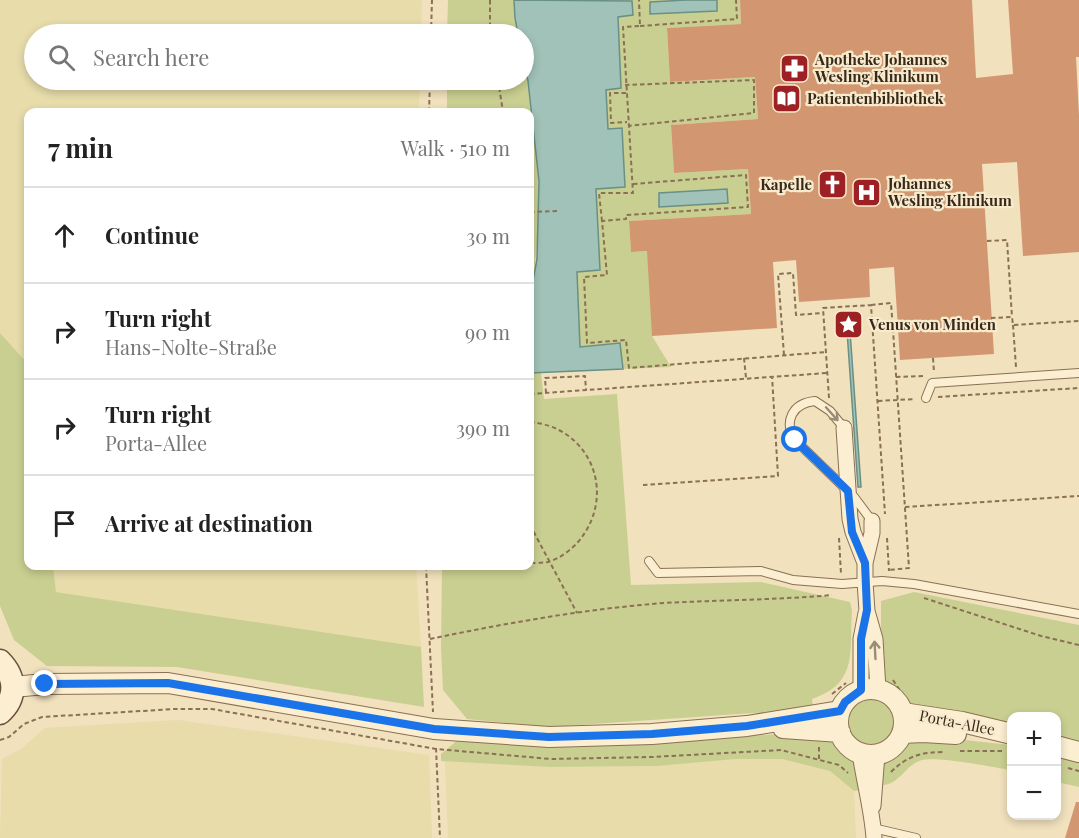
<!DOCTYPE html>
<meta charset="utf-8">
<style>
:root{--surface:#fff;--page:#f2f2f2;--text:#222;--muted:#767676;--line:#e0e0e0}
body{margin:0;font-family:"Playfair Display",serif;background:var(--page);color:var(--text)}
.controls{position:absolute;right:18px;bottom:18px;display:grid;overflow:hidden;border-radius:12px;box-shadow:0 3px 9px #0003}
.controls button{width:54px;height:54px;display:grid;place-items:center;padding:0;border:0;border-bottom:2px solid var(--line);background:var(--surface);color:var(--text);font:30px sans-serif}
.stop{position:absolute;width:18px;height:18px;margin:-14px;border:4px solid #1a73e8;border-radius:50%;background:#fff}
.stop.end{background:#1a73e8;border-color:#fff;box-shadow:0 2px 6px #0008}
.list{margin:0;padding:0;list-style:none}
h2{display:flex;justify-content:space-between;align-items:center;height:78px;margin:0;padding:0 24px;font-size:26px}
h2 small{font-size:20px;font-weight:400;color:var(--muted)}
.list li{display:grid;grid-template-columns:39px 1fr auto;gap:18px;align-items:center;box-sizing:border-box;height:96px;padding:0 24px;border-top:2px solid var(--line)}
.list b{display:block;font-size:22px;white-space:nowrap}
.list p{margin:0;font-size:20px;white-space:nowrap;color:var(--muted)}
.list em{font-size:20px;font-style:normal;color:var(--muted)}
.icon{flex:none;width:33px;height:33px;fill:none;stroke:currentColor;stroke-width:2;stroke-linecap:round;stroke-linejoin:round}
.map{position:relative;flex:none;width:1079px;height:838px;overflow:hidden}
.search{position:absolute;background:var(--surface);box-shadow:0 3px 9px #0003;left:24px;top:24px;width:510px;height:66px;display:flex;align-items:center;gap:15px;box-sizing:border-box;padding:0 21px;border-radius:33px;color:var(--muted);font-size:22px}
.panel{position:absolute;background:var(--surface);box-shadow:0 3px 9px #0003;left:24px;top:108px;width:510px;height:462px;border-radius:12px}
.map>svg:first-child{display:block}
.farmland{fill:#e7dcaa}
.green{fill:#c9cf91}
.water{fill:#a1c2b8;stroke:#689085;stroke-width:1.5}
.building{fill:#d29770}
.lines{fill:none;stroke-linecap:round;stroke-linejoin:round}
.service-casing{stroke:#8a7055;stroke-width:10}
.minor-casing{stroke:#8a7055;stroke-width:17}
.tertiary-casing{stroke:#8a7055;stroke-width:22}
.secondary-casing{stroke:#6c5138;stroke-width:25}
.path{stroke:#8a7055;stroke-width:2;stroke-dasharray:4.5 3;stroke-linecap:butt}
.service{stroke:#fbeed1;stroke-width:8}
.minor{stroke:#fbeed1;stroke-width:15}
.tertiary{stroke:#fbeed1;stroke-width:20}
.secondary{stroke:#fbeed1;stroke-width:22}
.oneway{stroke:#9a8c76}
.route{stroke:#1a73e8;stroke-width:8}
.labels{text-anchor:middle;stroke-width:4.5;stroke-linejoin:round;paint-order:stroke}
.poi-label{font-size:15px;font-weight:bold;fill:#38291b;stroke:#f8ebcd;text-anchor:start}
.street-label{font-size:15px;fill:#38291b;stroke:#f8ebcd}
</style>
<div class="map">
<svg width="1079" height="838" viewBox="0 0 1079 838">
<rect width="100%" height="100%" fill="#f1e1bd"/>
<path class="farmland" d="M 0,0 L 422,0 L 421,34 L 34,34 L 34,80 L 420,80 L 419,112 L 28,112 L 28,364 L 0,333 Z
M 53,566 L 416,566 L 421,647 L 56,592 Z
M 178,720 L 429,755 L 432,838 L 0,838 L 2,759 L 21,749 L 45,728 Z
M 736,759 L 782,759 L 830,771 L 854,791 L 856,838 L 448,838 L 445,761 L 550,767 L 657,766 Z"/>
<path class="green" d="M 448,0 L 514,0 L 515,18 L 518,34 L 447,34 Z
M 616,0 L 740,0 L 741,24 L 667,28 L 670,82 L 755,77 L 758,119 L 671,125 L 674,173 L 748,169 L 751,214 L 629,221 L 631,252 L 662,250 L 652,336 L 671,367 L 623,369 L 620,343 L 580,348 L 577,272 L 600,270 L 596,188 L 625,187 L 621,128 L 608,129 L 606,89 L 621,88 L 618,17 L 633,15 Z
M 524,61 C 540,138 544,219 530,297 L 530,112 L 447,112 L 447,80 L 524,80 Z
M 0,333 L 28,364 L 28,566 L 53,566 L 56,592 L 421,647 L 424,707 L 177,667 L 47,666 L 14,640 L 0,606 Z
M 530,373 L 541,373 L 544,399 L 617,394 L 631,585 L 761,582 L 850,602 L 852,610 C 849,652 859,683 812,699 L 813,709 L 550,727 L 467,719 L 443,690 L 441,648 L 442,566 L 530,566 Z
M 914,592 L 1079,625 L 1079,743 L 1057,736 L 1056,716 L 1012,716 L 1011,727 L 908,705 L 884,680 L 881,674 L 881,601 Z
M848 722a23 23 0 1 1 46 0a23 23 0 1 1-46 0Z
M 808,733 C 816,735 828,736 836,740 C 854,751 857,771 860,790 L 854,791 L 830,771 L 782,759 L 736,759 L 657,766 L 550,767 L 441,761 L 441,754 L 459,739 L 694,738 Z
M 917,738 L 945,738 L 1011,745 L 1011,770 C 991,767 940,756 922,760 C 905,765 900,784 883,785 C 883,779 881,770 883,765 C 886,753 906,742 917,738 Z
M 1056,755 L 1079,760 L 1079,787 L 1057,782 Z"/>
<path class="water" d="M 514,0 L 632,1 L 633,15 L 618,17 L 621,88 L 606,90 L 608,129 L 622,128 L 625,187 L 596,189 L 600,270 L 577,272 L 580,347 L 620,343 L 623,369 L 530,373 L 530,297 L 537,259 L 539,181 L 528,81 L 524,61 L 524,34 L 518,34 L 515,18 Z
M 686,0 L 717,0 L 717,11 L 650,14 L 650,2 Z
M 727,189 L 728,203 L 659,207 L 659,193 Z
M 847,319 L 851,320 L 854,324 L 850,331 L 861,487 L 858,487 L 847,331 L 843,327 L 843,323 Z"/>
<path class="building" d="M 740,0 L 972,0 L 976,78 L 1013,74 L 1008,0 L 1079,0 L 1079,57 L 1076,57 L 1079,115 L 1079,252 L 1023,256 L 1017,162 L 982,164 L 994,354 L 900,360 L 894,267 L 869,269 L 870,297 L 799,302 L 796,260 L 773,262 L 777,328 L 652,336 L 647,251 L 631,252 L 629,221 L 751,214 L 748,169 L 674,173 L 671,125 L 758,119 L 755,77 L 670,82 L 667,28 L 741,24 Z
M 1076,802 L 1079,802 L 1079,838 L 1065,838 Z"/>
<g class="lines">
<defs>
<path id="service" d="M 926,398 L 932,383 L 1079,373
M 844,428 L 830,411 L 815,401 C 793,403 783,421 795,440 L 854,497 L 872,521
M 649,561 L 658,573 L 761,571 L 793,580 L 842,584 L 882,581 L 914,584 L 1079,614
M 873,828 L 916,838"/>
<path id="minor" d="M 844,428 L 850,519 L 853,532 L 865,563
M 872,521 L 872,533 L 865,563 L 865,582 L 867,611 L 875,639 L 878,690
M 861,690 L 861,639 L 866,613
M 860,753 C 864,781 872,809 874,838
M 873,806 L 877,754"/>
<path id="tertiary" d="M 13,687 L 45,684 L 168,683 L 434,729 L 549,737 L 652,734 L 747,726 L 840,711
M838 722a33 33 0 1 1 66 0a33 33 0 1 1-66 0Z
M 903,713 L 962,722 L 1012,734
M 783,728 L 840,732
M 902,733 L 923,732 L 956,734
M 1056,746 L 1079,752"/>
<path id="secondary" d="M 0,661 C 16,677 17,698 0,713"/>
</defs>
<use href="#service" class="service-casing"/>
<use href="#minor" class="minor-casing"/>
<use href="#tertiary" class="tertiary-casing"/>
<use href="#secondary" class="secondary-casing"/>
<path class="path" d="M 490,0 L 490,34
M 640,26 L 737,19 L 736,0
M 431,34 L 432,0
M 498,80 L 503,112
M 625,85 L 754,80 L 754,113 L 628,126
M 626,93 L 610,93 L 611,123 L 627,122
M 429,112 L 430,80
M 633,184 L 746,175 L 748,207 L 626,215 L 626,219 L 602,221 L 607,275 L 584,277 L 587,343 L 626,340 L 629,368 L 826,352
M 530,212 L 558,211
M 602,221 L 599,193 L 633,193 L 623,27 L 640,26 L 639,0
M 987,241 L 1007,240 L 1012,317
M 871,305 L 891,303 L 893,330 L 909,568 L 889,570
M 991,318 L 1012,317 L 1013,325 L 1079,321
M 1013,325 L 1016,367
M 784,355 L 778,274 L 793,273 L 796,315 L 823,313
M 744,358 L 746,378
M 933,358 L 934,372
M 896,377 L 923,376
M 546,393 L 545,378 L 585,376 L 586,390
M 530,394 L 827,373
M 938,397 L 1079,388
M 829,398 L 823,308 L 871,305 L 885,514
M 878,401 L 915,399
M 530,422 C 591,427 618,495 578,542 C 571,550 559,559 548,562 C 542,563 535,563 530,563
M 643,485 L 778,476 L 772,376
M 905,507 L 1079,496
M 530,525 L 577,613
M 839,538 L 841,574
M 887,538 L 889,571
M 426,566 L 433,712
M 924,598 L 1041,636 L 1079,645
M 430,639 C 507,623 585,609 664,603 C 720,600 776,600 832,595
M 893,680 L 903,695
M 832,694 L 846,683
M 0,740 L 9,737 L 24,724 L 42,717 L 175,709 L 212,709 L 436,749 L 551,759 L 652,757 L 781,750 L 839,765 L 848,773
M 436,748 L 440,838
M 960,751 L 1005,751
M 819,759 L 819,747
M 1068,768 L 1079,771
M 891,772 C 908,755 923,752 945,752"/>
<use href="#service" class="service"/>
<use href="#minor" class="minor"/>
<use href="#tertiary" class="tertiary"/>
<use href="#secondary" class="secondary"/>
</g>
<defs><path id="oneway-shaft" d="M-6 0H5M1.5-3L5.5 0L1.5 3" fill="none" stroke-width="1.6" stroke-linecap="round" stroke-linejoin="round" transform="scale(1.5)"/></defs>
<g class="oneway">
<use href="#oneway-shaft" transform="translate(832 414) rotate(48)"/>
<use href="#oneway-shaft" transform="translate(875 650) rotate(-93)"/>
</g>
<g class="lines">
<path class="route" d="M 45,684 L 168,683 L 434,729 L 549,737 L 652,734 L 747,726 L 840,711 L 845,702 L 861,690 L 861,639 L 867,610 L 865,563 L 852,532 L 848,491 L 795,440"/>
</g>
<defs>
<symbol id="pharmacy-square" viewBox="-11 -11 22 22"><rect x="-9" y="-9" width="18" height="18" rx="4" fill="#9d2124" stroke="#f8ebcd"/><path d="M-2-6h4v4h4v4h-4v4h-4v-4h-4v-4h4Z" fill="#fff"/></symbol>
<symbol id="library-square" viewBox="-11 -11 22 22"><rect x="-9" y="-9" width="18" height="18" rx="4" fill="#9d2124" stroke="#f8ebcd"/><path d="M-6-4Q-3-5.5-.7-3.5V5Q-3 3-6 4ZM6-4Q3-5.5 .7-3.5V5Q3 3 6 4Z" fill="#fff"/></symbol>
<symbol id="church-square" viewBox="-11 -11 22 22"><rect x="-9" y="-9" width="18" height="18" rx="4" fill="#9d2124" stroke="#f8ebcd"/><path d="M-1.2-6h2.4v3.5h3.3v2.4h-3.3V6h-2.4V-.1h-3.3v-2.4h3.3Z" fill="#fff"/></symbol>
<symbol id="hospital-square" viewBox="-11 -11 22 22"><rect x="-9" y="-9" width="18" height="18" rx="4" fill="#9d2124" stroke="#f8ebcd"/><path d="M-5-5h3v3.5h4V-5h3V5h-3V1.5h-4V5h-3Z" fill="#fff"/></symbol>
<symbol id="sight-square" viewBox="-11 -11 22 22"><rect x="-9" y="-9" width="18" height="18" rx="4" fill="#9d2124" stroke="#f8ebcd"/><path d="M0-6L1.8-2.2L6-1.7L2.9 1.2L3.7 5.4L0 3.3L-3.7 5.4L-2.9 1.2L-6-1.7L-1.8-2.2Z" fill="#fff"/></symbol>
</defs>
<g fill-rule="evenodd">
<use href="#pharmacy-square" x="778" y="52" width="33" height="33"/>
<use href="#library-square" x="770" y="82" width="33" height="33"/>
<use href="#church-square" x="816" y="168" width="33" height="33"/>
<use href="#hospital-square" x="850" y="176" width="33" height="33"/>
<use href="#sight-square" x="832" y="308" width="33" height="33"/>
</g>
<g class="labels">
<g class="poi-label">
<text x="815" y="65">Apotheke Johannes<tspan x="815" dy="17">Wesling Klinikum</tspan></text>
<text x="807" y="104">Patientenbibliothek</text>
<text x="888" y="189">Johannes<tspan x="888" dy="17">Wesling Klinikum</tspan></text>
<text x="812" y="190" text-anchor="end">Kapelle</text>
<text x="869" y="330">Venus von Minden</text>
</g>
<g class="street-label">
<text transform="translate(957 723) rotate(11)" y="5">Porta-Allee</text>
</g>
</g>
</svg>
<div class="controls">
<button>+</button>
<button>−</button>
</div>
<div class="stop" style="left:795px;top:440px"></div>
<div class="stop end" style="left:45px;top:684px"></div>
<div class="search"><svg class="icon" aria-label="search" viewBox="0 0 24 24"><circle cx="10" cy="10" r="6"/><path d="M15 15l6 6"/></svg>Search here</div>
<section class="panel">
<h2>7 min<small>Walk · 510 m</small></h2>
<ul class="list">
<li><svg class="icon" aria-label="ahead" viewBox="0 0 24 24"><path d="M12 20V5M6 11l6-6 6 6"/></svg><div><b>Continue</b></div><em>30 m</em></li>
<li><svg class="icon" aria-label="right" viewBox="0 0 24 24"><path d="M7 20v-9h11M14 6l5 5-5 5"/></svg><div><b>Turn right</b><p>Hans-Nolte-Straße</p></div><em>90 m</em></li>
<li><svg class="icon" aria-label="right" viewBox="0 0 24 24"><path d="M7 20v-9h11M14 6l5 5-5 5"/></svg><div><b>Turn right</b><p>Porta-Allee</p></div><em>390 m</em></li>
<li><svg class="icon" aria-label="arrive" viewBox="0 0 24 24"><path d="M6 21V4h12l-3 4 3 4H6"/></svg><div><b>Arrive at destination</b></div></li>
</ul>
</section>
</div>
